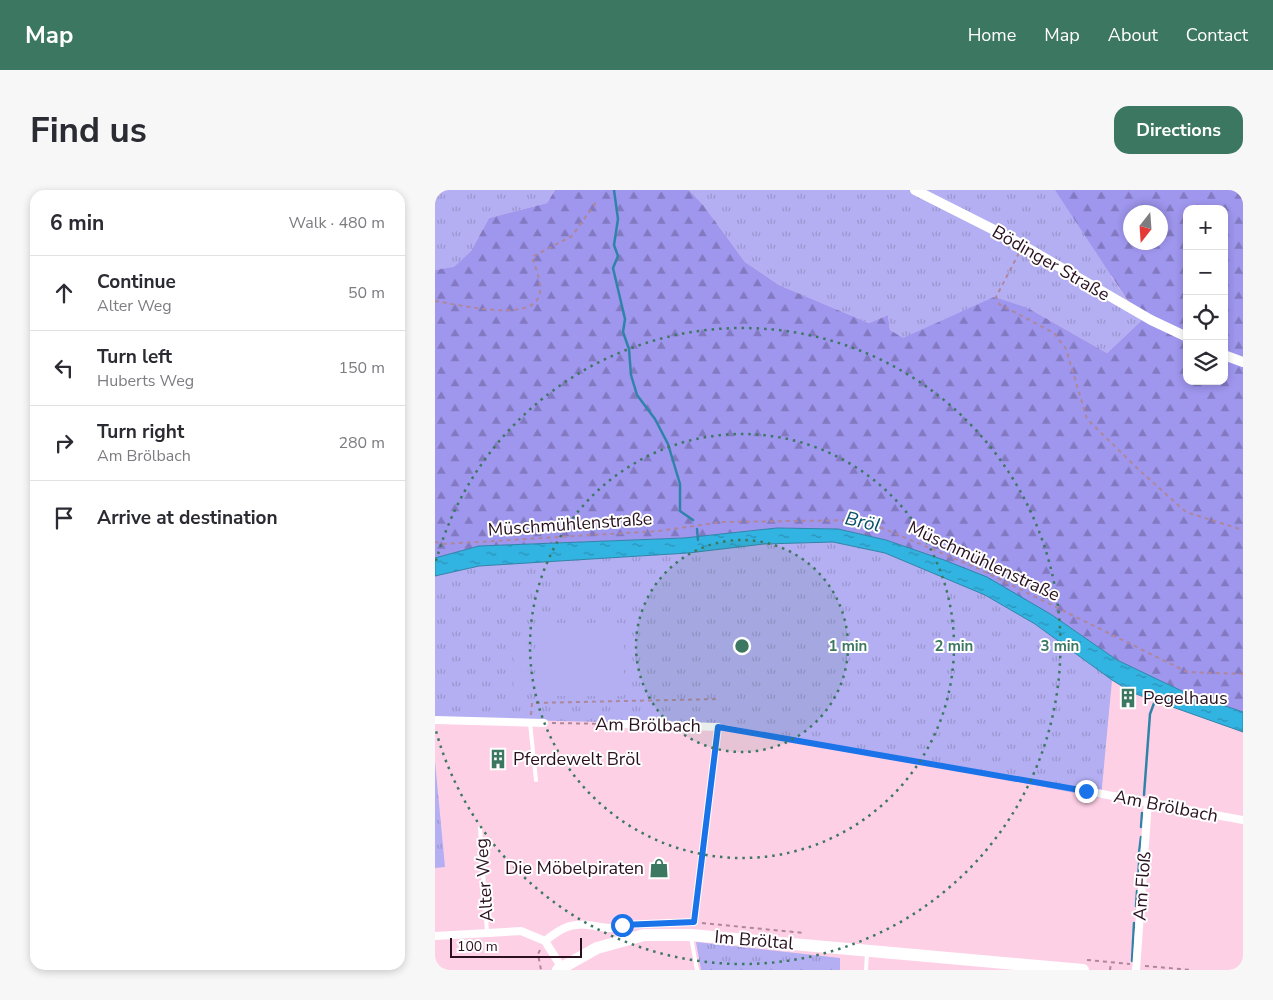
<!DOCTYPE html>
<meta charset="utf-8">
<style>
:root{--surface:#fff;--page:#f7f7f7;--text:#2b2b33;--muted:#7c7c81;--line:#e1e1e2;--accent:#3c7761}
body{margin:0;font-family:"Nunito Sans",sans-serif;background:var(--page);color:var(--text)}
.controls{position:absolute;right:15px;top:15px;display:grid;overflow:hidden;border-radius:10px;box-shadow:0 2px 8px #0003}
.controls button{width:45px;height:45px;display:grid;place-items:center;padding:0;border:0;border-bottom:1px solid var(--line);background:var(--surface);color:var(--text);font:25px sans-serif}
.compass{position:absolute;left:688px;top:15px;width:45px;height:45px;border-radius:50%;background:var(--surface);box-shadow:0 2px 8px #0003;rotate:197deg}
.scale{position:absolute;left:15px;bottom:12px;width:132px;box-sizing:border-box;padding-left:5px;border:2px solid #2b1120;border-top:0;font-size:14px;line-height:18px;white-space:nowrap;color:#2b1120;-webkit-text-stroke:4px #fff;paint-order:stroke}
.stop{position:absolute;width:15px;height:15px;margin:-11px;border:4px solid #1a73e8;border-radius:50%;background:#fff}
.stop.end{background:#1a73e8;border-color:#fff;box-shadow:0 1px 5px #0008}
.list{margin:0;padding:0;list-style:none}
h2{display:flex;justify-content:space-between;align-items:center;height:65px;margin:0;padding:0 20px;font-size:21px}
h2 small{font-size:16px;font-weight:400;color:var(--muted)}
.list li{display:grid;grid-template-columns:32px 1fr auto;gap:15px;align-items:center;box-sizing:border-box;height:75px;padding:0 20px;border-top:1px solid var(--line)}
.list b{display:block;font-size:19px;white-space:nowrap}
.list p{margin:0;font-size:16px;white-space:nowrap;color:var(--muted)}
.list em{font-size:16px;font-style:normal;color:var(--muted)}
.icon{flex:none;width:28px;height:28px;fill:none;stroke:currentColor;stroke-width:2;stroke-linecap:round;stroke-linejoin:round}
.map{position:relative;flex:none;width:808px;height:780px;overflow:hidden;border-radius:15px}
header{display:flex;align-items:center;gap:30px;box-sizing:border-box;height:70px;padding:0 25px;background:var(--accent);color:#fff}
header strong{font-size:24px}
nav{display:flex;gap:28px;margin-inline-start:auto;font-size:18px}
.intro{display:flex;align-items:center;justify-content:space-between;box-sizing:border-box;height:120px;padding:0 30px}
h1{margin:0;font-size:35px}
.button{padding:12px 22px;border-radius:15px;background:var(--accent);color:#fff;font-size:18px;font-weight:700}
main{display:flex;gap:30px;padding:0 30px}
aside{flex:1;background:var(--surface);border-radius:15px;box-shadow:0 2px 8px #0003}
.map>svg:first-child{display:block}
.grass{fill:url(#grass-tufts)}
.forest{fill:url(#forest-firs);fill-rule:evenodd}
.garden{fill:#b3aff2}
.water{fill:url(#water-ripples);stroke:#3083a8}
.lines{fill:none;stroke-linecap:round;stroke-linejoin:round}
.stream{stroke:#3083a8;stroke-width:2.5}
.path{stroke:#ae879b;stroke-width:2;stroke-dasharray:4 4;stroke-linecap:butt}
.service{stroke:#fff;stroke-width:4}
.minor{stroke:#fff;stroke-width:8}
.tertiary{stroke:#fff;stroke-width:10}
.primary{stroke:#fff;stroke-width:12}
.route{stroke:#1a73e8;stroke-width:6}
.ring{fill:none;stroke:#3c7761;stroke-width:2.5;stroke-dasharray:2.5 5}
.labels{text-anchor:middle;stroke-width:4;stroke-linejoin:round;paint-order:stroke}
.street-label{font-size:18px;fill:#2b1120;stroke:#fff}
.poi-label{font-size:18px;fill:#2b1120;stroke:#fff;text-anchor:start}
.water-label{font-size:19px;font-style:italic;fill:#065068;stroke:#fff}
.centre{fill:#3c7761;stroke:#fff;stroke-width:2.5}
.ring-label{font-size:15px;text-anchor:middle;font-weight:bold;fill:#3c7761;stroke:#fff;stroke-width:4;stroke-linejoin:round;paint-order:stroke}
</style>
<header>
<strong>Map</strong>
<nav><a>Home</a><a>Map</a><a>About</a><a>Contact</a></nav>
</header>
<div class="intro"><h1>Find us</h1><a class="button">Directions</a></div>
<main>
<aside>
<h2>6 min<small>Walk · 480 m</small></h2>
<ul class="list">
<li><svg class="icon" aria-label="ahead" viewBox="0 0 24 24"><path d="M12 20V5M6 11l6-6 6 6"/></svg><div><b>Continue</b><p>Alter Weg</p></div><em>50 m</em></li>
<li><svg class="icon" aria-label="left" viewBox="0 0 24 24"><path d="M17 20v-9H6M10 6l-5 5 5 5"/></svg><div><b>Turn left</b><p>Huberts Weg</p></div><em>150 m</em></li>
<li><svg class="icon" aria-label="right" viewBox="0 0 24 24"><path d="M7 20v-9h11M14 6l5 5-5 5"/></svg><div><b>Turn right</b><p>Am Brölbach</p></div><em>280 m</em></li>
<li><svg class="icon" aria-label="arrive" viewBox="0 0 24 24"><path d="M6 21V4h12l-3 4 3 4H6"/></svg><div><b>Arrive at destination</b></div></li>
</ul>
</aside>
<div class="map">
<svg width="808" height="780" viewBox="0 0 808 780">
<defs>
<pattern id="grass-tufts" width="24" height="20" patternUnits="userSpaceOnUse" patternTransform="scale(1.25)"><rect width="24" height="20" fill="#b3aff2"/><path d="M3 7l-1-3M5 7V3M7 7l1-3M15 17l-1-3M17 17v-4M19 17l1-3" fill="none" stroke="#9a96cf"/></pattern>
<pattern id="forest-firs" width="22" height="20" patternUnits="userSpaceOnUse" patternTransform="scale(1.25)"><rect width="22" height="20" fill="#9f96ee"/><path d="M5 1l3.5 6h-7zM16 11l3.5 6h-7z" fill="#8279c0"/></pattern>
<pattern id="water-ripples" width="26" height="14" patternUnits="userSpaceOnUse" patternTransform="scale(1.25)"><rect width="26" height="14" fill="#32b4e2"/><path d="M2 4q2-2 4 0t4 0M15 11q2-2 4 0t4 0" fill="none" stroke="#2b91b7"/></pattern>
</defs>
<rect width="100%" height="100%" fill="#fed0e6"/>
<path class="grass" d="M 0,0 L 120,0 L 112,13 L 54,28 L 36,61 L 19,78 L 0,80 Z
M 254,0 L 750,0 L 726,22 L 696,22 L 696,52 L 676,86 L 706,131 L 672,163 L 593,118 L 559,108 L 468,149 L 455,140 L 453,125 L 434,133 L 344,95 L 310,72 L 269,16 Z
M 398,352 L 450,363 L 550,405 L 600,434 L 677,490 L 666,608 L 291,535 L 0,528 L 0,386 L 44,376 L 253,363 L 329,354 Z
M 0,571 L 10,677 L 0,678 Z
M 261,752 L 405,768 L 405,780 L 266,780 Z"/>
<path class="forest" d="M 120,0 L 254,0 L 269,16 L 310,72 L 344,95 L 434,133 L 453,125 L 455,140 L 468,148 L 559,107 L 593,118 L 672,163 L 706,131 L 620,0 L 808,0 L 808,522 L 749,502 L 682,470 L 617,425 L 509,370 L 451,350 L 403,339 L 342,338 L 249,348 L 44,356 L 0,368 L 0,80 L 19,77 L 36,61 L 54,28 L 112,13 ZM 752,19 L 789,19 L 789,191 L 752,191 ZM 696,22 L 726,22 L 726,52 L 696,52 Z"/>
<path class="garden" d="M 104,433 L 189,433 L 189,506 L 104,506 Z
M78 467a12 12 0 1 1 24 0a12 12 0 1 1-24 0Z
M78 492a12 12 0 1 1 24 0a12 12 0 1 1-24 0Z"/>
<path class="water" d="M 342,338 L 403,339 L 451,350 L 509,370 L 552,387 L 617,425 L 682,470 L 749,502 L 808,522 L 808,542 L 698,503 L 677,490 L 600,434 L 550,405 L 450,363 L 398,352 L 329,354 L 253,363 L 44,376 L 0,386 L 0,368 L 44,356 L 249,348 Z"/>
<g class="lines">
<path class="stream" d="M 179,0 L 183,29 L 179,55 L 183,66 L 178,78 L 190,129 L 188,142 L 194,159 L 196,185 L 202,205 L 220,229 L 233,254 L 245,294 L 245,321 L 258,330
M 262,339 L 263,350
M 709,605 L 715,524 L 721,508
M 706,637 L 707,623
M 704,663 L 706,647
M 703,690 L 704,673
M 701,716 L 702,701
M 697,771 L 699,733"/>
<path class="path" d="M 584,63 L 561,107 L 564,114 L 619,143 L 631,159 L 652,229 L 703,279 L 751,322 L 808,340
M 0,111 C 22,114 92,132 103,108 C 109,96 101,80 97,67 L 137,46 L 162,11
M 0,352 L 9,354 L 223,341 L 287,332 L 428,330 L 542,378 L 752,482 L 808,484
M 96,525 L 97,513 L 283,509
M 117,533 L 179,534
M 291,538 L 643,599
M 267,733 L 369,743
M 105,760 L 103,764 L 106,780
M 652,770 L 695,774
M 710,776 L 757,780
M 675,780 L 676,773"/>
<path class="service" d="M 95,533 L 101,590
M 45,638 L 52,742
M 256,747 L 262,780
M 431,780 L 432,763"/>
<path class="minor" d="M 0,530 L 109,533
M 651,601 L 808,630
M 0,746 L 86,741 L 110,751 L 127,778
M 110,751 C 119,744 129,736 141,735 C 156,732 174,743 187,735 L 259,732 L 283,537 L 188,534
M 701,780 L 713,612"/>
<path class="tertiary" d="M 480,0 L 575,48 L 716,130 L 752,147
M 789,165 L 808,172"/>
<path class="primary" d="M 123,780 L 162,758 L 209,745 L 256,745 L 648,780"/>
</g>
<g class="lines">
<path class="route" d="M 187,735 L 259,732 L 283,537 L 651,601"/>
</g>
<circle cx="307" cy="456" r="106" fill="#3c7761" fill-opacity=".12"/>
<g class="ring">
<circle cx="307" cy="456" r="106"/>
<circle cx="307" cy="456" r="212"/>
<path d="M1 371A318 318 0 1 1 1 541"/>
</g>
<defs>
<symbol id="building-bare" viewBox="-9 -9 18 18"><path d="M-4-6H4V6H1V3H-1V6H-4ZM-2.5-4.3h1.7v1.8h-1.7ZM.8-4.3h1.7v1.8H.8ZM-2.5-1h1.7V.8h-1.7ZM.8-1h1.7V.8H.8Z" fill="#3c7761" stroke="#fff" stroke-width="2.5" paint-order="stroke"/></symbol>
<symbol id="shop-bare" viewBox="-9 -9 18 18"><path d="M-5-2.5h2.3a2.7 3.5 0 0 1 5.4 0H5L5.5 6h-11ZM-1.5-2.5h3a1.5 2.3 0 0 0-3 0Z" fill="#3c7761" stroke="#fff" stroke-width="2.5" paint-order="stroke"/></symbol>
</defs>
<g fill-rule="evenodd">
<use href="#building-bare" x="679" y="494" width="28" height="28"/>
<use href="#building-bare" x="49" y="555" width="28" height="28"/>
<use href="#shop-bare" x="210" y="664" width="28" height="28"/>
</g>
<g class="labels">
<g class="street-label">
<text transform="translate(616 73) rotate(30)" y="6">Bödinger Straße</text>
<text transform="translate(135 334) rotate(-4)" y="6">Müschmühlenstraße</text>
<text transform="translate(549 371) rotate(25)" y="6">Müschmühlenstraße</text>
<text transform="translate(213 535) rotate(1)" y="6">Am Brölbach</text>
<text transform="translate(731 616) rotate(11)" y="6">Am Brölbach</text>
<text transform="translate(49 690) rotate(-94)" y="6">Alter Weg</text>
<text transform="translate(707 696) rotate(-86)" y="6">Am Floß</text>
<text transform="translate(319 750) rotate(5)" y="6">Im Bröltal</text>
</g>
<g class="poi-label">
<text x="708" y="514">Pegelhaus</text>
<text x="78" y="575">Pferdewelt Bröl</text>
<text x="209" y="684" text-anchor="end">Die Möbelpiraten</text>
</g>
<g class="water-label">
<text transform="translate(428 331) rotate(13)" y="7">Bröl</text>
</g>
</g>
<circle cx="307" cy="456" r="8" class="centre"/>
<g class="ring-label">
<text x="413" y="461">1 min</text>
<text x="519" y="461">2 min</text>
<text x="625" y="461">3 min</text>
</g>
</svg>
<div class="controls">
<button>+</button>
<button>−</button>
<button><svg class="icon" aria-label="locate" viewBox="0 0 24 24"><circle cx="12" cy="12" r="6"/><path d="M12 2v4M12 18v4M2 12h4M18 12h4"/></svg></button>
<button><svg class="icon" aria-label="layers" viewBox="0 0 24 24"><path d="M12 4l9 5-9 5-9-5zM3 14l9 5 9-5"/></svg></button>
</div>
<svg class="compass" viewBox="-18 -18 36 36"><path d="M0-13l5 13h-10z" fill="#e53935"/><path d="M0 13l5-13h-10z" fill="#7c7c81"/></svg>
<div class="scale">100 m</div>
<div class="stop" style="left:187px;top:735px"></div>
<div class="stop end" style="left:651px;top:601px"></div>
</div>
</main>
